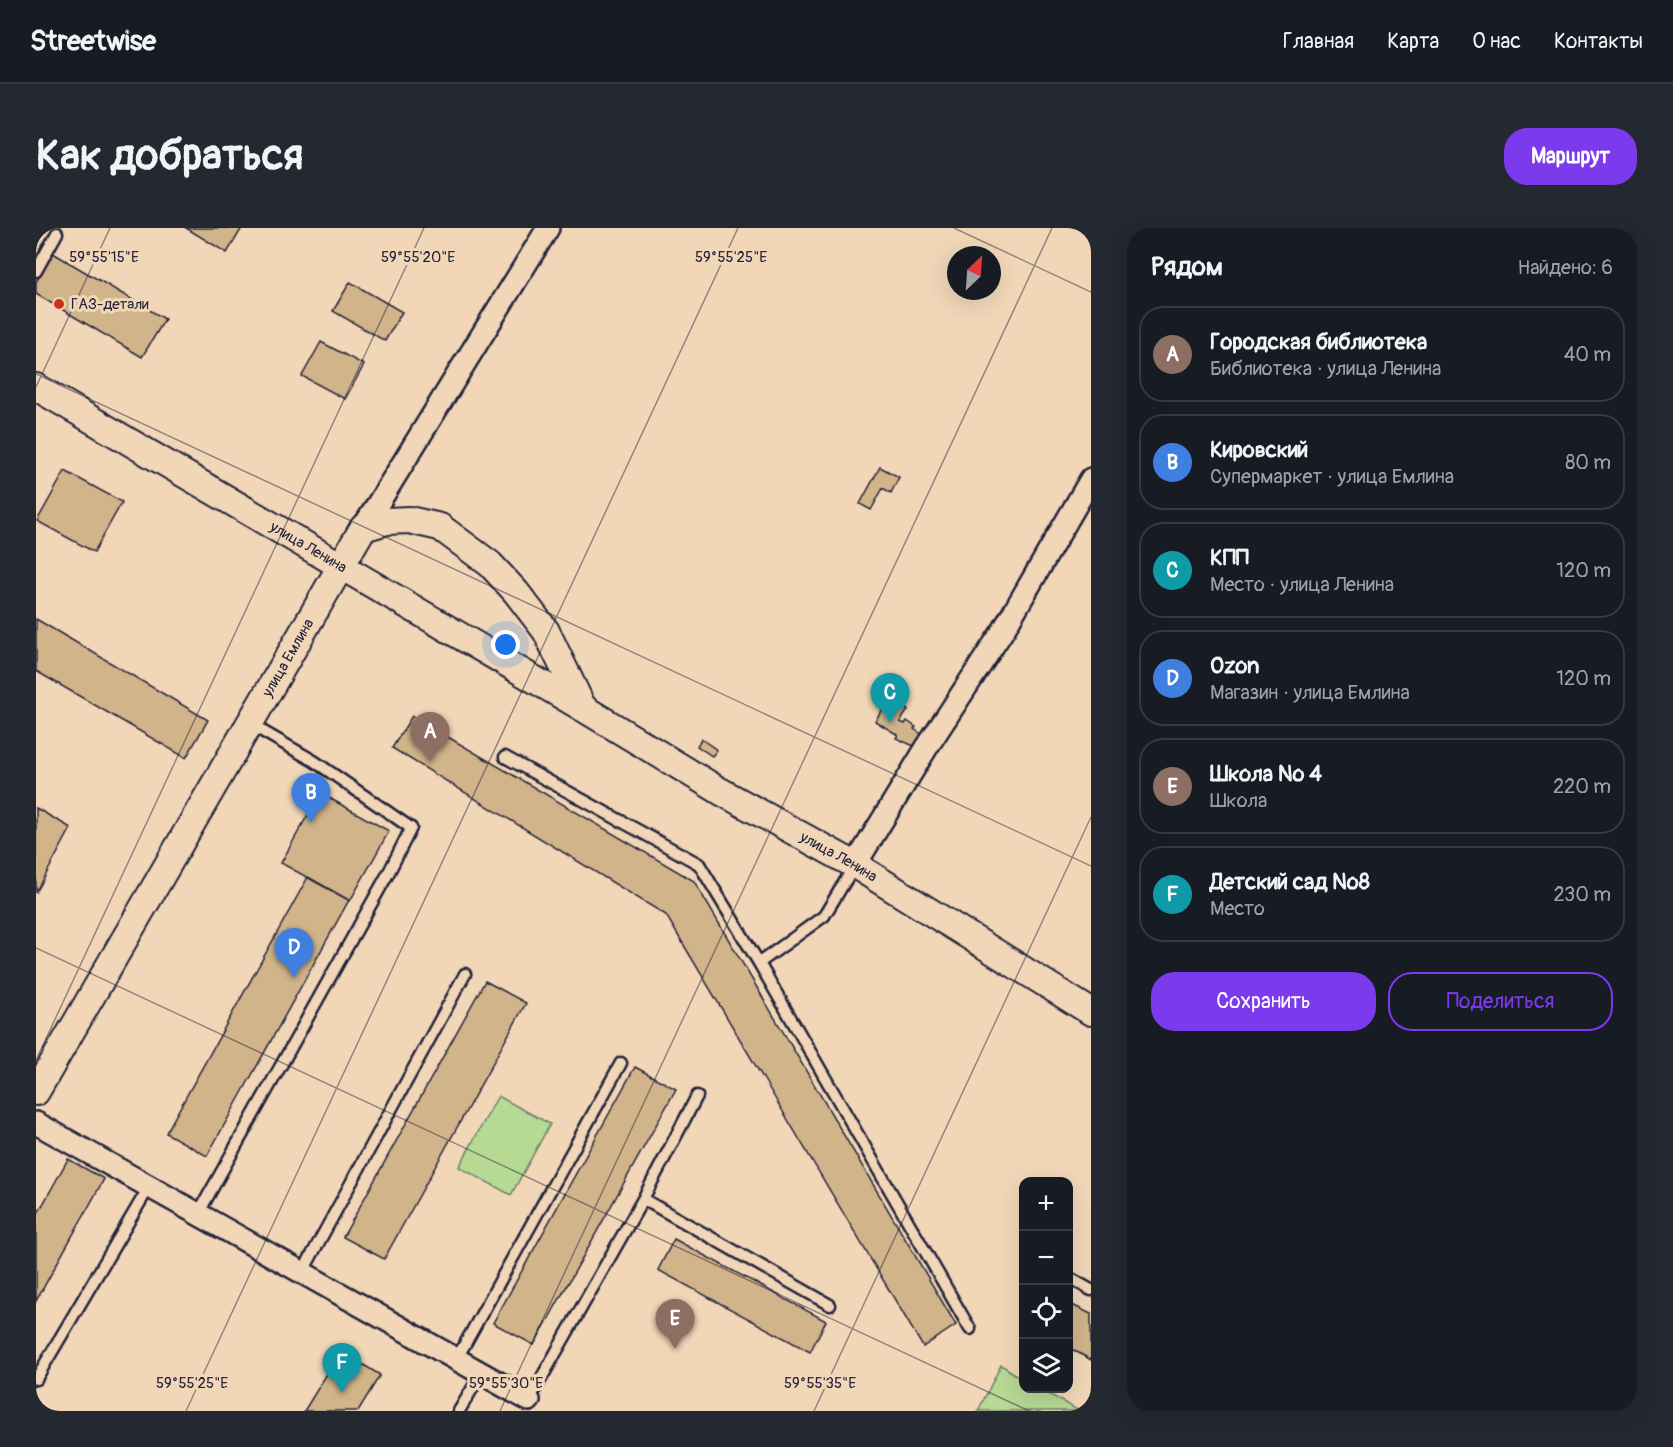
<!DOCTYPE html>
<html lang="ru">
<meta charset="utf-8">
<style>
:root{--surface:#171b24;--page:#242831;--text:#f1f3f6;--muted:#9ea1a6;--line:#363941;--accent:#7c3aed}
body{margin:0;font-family:Pangolin,sans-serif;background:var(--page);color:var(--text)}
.controls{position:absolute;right:18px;bottom:18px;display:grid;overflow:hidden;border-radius:12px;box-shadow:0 6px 24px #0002}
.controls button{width:54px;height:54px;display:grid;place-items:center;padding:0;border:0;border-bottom:2px solid var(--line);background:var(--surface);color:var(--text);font:30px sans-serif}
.compass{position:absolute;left:911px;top:18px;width:54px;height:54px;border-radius:50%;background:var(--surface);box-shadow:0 6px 24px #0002;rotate:25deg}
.you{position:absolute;left:470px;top:417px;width:21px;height:21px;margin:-15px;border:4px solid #fff;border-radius:50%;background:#1a73e8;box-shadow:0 0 0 9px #1a73e833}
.badge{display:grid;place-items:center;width:39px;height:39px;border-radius:50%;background:var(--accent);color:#fff;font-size:20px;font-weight:700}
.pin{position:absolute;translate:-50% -50px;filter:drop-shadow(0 2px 3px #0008)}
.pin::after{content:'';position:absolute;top:32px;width:21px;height:18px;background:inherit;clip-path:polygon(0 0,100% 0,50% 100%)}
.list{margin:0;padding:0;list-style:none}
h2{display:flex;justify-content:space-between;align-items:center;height:78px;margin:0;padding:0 24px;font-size:26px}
h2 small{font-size:20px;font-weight:400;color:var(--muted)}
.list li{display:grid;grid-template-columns:39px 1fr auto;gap:18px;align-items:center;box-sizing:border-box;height:96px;margin:0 12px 12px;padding:0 12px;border:2px solid var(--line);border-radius:24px}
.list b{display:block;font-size:22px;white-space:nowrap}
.list p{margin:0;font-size:20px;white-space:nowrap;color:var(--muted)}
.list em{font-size:20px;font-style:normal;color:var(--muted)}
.actions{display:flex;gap:12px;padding:18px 24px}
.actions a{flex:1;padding:14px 0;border:2px solid var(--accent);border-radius:24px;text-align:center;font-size:21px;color:var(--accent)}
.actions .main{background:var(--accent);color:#fff}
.icon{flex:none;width:33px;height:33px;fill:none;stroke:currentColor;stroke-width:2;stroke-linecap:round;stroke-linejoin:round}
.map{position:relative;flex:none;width:1055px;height:1183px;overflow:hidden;border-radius:24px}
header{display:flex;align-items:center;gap:36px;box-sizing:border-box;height:84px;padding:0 30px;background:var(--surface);border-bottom:2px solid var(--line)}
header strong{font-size:28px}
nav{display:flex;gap:33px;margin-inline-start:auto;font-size:21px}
.intro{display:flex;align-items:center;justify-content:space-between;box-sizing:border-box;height:144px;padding:0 36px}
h1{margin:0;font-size:42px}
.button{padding:15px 27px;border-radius:24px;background:var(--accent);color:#fff;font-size:21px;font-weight:700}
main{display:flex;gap:36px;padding:0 36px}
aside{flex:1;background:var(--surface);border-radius:24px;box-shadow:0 6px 24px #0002}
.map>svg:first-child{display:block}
.green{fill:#b6d994;stroke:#6c7e68;stroke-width:1.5}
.building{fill:#d1b48a;stroke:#22223b;stroke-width:1.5}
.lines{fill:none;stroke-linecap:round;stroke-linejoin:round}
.service-casing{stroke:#22223b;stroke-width:15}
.minor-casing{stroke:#22223b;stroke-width:26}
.tertiary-casing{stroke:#22223b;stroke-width:30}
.service{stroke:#f1d7b8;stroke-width:10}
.minor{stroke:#f1d7b8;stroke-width:21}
.tertiary{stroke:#f1d7b8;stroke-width:26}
.ticks{fill:none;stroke:#22223b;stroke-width:1.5;stroke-opacity:0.45}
.poi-dot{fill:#c8321e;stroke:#f1d7b8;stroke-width:2}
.labels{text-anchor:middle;stroke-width:6;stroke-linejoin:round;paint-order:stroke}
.poi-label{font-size:15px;fill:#22223b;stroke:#f1d7b8;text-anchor:start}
.street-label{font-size:15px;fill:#22223b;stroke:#f1d7b8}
.ticks-label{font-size:15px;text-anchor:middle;fill:#22223b;stroke:#f1d7b8;stroke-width:6;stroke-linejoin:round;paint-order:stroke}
</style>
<header>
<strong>Streetwise</strong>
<nav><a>Главная</a><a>Карта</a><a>О нас</a><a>Контакты</a></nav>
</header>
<div class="intro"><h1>Как добраться</h1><a class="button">Маршрут</a></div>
<main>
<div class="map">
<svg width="1055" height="1183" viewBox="0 0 1055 1183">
<rect width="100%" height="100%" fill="#f1d7b8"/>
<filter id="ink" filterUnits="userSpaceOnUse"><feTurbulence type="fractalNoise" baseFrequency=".0167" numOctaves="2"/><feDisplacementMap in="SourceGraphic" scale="12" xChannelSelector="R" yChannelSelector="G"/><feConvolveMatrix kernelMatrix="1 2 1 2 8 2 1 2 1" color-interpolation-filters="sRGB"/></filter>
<g filter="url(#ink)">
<path class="green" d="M 462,868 L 514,896 L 475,967 L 423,939 Z
M 965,1137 L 987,1151 L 987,1160 L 1004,1161 L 1043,1183 L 942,1183 Z"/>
<path class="building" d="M 150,0 L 206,0 L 191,25 Z
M 17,25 L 129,91 L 106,129 L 0,66 L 0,54 Z
M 314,54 L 366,84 L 349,113 L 297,83 Z
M 285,114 L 328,137 L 309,171 L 266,148 Z
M 844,239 L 863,249 L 855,265 L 847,260 L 835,282 L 824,276 Z
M 29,243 L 86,274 L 58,324 L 1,293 Z
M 0,391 L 172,492 L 150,530 L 0,443 Z
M 853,470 L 872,482 L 864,494 L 869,496 L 871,493 L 880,499 L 878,501 L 887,507 L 880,519 L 860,510 L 862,507 L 839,493 Z
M 376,488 L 658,653 L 920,1097 L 887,1119 L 630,687 L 356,520 Z
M 665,511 L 681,522 L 676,528 L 661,518 Z
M 284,565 L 353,603 L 314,673 L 245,635 Z
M 0,580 L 35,600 L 0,665 Z
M 272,649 L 313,672 L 171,928 L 130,905 Z
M 449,753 L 490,775 L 348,1031 L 307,1009 Z
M 599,839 L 640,861 L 498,1117 L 457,1095 Z
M 32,931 L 68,951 L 0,1073 L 0,989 Z
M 638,1011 L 790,1093 L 774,1124 L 622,1042 Z
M 1032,1075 L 1055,1086 L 1055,1132 L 1032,1119 Z
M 305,1123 L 344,1147 L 322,1183 L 268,1183 Z"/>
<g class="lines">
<defs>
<path id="service" d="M 0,43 L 21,5
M 469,529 L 663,636 L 723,735
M 819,637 L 788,688 L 723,735 L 934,1101
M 607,971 L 794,1077
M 162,986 L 353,644 L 375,600 L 278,533 L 214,496
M 266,1045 L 429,746
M 1032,1049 L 1055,1062
M 420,1132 L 585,835
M 0,1151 L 113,959
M 493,1172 L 607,971 L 661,868
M 423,1183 L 445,1146"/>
<path id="minor" d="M 327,300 L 512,0
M 819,637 L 891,519 L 968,401 L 1055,251
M 0,895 L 493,1172"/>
<g id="tertiary">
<path id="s1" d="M 0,159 L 547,480 L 684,563 L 819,637 L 1055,784"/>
<path id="s2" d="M 0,864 L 327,300 L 351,293 L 373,292 L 404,299 L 454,336 L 480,364 L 510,403 L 547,480"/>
</g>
</defs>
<use href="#service" class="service-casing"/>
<use href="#minor" class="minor-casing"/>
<use href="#tertiary" class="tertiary-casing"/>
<use href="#service" class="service"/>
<use href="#minor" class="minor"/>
<use href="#tertiary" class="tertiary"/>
</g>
</g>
<path class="ticks" d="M 918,0 L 1055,64M 0,146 L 1055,638M 0,159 L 74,0M 0,720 L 993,1183M 0,832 L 388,0M 150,1183 L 702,0M 464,1183 L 1016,0M 778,1183 L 1055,589"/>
<circle class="poi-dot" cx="23" cy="76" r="6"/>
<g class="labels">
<g class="poi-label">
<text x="35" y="81">ГАЗ-детали</text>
</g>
<g class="street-label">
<text dy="5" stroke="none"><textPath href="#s1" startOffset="316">улица Ленина</textPath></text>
<text dy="5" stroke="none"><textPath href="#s2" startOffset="502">улица Емлина</textPath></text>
<text dy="5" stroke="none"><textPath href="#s1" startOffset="930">улица Ленина</textPath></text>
</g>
</g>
<g class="ticks-label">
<text x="68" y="34">59°55'15"E</text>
<text x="382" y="34">59°55'20"E</text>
<text x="695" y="34">59°55'25"E</text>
<text x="156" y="1160">59°55'25"E</text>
<text x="470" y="1160">59°55'30"E</text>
<text x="784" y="1160">59°55'35"E</text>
</g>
</svg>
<div class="controls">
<button>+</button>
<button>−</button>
<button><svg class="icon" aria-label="locate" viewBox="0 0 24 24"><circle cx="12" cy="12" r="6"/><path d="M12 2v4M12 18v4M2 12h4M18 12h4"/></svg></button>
<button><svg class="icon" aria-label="layers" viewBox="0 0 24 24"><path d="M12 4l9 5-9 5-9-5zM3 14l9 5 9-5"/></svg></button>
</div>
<svg class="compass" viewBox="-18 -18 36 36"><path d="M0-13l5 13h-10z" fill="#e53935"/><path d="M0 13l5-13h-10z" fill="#9ea1a6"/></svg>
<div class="you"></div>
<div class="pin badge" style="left:394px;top:534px;background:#8d6e63">A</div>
<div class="pin badge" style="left:275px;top:595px;background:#3f7fe0">B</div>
<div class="pin badge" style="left:854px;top:495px;background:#0f9aa8">C</div>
<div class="pin badge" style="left:258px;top:750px;background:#3f7fe0">D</div>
<div class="pin badge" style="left:639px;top:1121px;background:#8d6e63">E</div>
<div class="pin badge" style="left:306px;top:1165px;background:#0f9aa8">F</div>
</div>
<aside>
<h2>Рядом<small>Найдено: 6</small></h2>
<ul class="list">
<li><span class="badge" style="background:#8d6e63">A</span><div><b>Городская библиотека</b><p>Библиотека · улица Ленина</p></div><em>40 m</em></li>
<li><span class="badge" style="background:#3f7fe0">B</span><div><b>Кировский</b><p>Супермаркет · улица Емлина</p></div><em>80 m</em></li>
<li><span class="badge" style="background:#0f9aa8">C</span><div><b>КПП</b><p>Место · улица Ленина</p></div><em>120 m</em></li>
<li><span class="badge" style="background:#3f7fe0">D</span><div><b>Ozon</b><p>Магазин · улица Емлина</p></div><em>120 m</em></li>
<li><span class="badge" style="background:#8d6e63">E</span><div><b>Школа № 4</b><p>Школа</p></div><em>220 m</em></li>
<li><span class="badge" style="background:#0f9aa8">F</span><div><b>Детский сад №8</b><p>Место</p></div><em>230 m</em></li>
</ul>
<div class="actions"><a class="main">Сохранить</a><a>Поделиться</a></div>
</aside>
</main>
